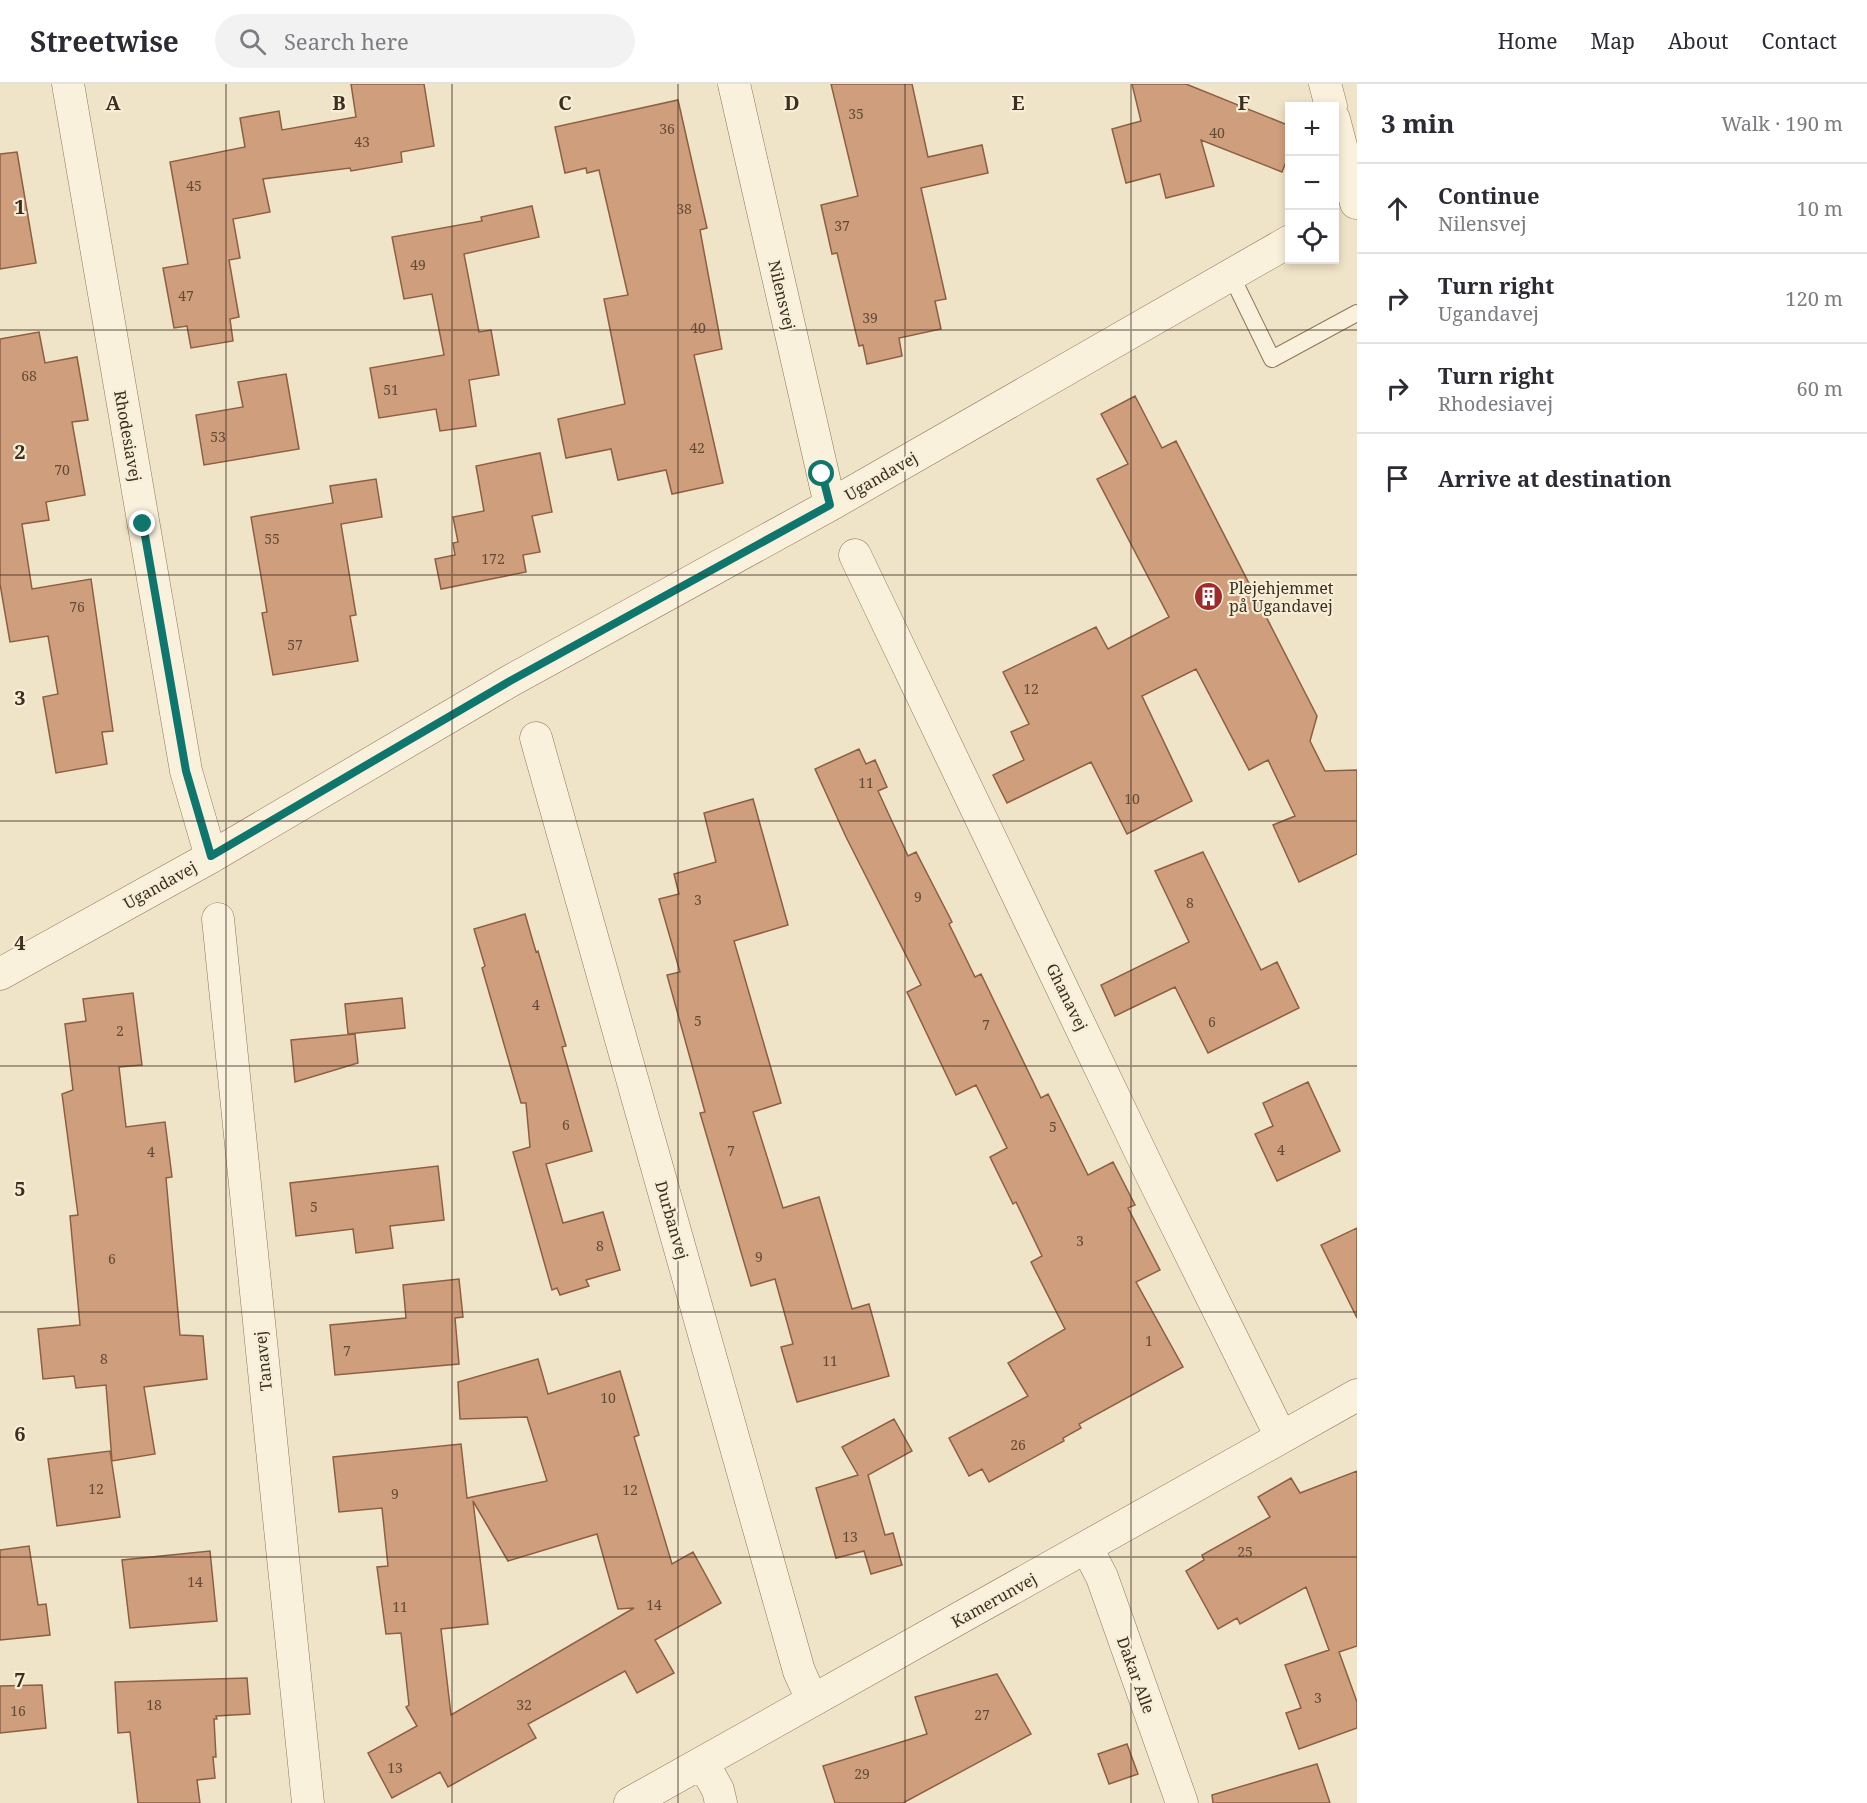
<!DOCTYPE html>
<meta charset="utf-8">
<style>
:root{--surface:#fff;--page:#f2f2f3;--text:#2b2b33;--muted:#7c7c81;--line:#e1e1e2}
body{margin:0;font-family:"Noto Serif",serif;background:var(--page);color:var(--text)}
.controls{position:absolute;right:18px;top:18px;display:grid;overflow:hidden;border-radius:0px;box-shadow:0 3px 9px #0003}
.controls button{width:54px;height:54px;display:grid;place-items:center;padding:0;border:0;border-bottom:2px solid var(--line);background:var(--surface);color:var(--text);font:30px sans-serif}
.stop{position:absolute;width:18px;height:18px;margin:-14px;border:4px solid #0f766e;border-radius:50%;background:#fff}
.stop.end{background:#0f766e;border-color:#fff;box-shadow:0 2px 6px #0008}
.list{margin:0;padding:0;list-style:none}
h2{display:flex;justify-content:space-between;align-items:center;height:78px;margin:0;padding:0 24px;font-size:26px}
h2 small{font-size:20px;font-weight:400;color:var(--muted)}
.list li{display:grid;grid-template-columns:39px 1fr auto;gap:18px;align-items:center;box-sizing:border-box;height:90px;padding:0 24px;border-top:2px solid var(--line)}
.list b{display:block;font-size:22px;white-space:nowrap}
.list p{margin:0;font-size:20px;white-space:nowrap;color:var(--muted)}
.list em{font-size:20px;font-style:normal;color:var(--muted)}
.icon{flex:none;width:33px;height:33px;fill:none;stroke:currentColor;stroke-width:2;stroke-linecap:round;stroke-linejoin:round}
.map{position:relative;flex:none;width:1357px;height:1719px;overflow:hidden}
header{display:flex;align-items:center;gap:36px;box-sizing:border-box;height:84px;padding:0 30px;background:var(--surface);border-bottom:2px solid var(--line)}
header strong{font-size:28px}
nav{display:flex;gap:33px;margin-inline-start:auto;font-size:21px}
.search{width:420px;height:54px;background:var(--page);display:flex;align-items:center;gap:15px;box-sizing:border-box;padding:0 21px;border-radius:33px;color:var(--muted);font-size:22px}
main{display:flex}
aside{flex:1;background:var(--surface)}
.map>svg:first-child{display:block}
.building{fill:#cf9f7d;stroke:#8d5f41;stroke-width:1.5;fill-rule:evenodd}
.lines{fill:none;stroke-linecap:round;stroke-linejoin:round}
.service-casing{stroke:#8d765c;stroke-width:18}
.minor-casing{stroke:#8d765c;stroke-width:33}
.service{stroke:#faf1dc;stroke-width:16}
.minor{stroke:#faf1dc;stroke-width:32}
.route{stroke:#0f766e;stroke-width:8}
.grid{fill:none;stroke:#3d2e20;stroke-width:1.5;stroke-opacity:0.55}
.labels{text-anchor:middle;stroke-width:4.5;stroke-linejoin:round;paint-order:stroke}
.number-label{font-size:14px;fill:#624a37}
.street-label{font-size:16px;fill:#3d2e20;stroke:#f7eed8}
.poi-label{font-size:16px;fill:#3d2e20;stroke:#f7eed8;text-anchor:start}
.grid-label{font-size:20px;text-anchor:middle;font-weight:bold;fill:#3d2e20;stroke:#f7eed8;stroke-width:4.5;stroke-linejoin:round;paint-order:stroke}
</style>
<header>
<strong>Streetwise</strong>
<div class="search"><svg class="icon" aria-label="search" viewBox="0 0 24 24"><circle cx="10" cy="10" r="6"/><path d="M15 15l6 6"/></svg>Search here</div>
<nav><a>Home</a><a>Map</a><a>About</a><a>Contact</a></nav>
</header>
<main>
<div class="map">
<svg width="1357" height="1719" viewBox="0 0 1357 1719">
<rect width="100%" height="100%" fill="#f0e4c8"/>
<path class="building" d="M 351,0 L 424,0 L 434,62 L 401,68 L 402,78 L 351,87 L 350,84 L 263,95 L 270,128 L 233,135 L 240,174 L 229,176 L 239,233 L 230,235 L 233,257 L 191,264 L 187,242 L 174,244 L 163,184 L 188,180 L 170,78 L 245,63 L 240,34 L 279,27 L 282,46 L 356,33 Z
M 831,0 L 912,0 L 928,73 L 982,61 L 988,89 L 921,104 L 946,215 L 935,217 L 941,245 L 899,254 L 902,272 L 867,280 L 863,261 L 859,262 L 837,169 L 832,170 L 821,121 L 858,112 Z
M 1132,0 L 1186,0 L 1290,42 L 1290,68 L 1282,88 L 1201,56 L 1214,102 L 1166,114 L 1160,90 L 1126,99 L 1112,45 L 1141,37 Z
M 678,16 L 707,144 L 700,146 L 722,265 L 694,271 L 723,399 L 672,410 L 666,386 L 618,396 L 611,365 L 566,374 L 558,335 L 625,320 L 604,215 L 628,211 L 599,86 L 587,89 L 586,84 L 565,89 L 555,43 Z
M 17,68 L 36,179 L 0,185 L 0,70 Z
M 532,122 L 539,153 L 464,170 L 479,248 L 491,246 L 499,291 L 469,296 L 476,342 L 440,347 L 436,325 L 379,334 L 370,284 L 444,271 L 432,210 L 404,215 L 392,153 L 482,137 L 481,133 Z
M 39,248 L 45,279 L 77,273 L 88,336 L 72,338 L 85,411 L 46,418 L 49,436 L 22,440 L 32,505 L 91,495 L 113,647 L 102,648 L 107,680 L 56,689 L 43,613 L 58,610 L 48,552 L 10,558 L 0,500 L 0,255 Z
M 286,290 L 299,365 L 204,381 L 196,331 L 243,323 L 238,298 Z
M 1135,312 L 1162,364 L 1176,357 L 1317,632 L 1310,657 L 1325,687 L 1357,686 L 1357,770 L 1299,798 L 1273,741 L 1295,732 L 1268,676 L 1249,686 L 1196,585 L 1142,612 L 1192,717 L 1127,750 L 1091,678 L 1007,719 L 993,691 L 1024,676 L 1011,648 L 1029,640 L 1003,588 L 1096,543 L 1108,565 L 1169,533 L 1097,395 L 1128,380 L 1101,330 Z
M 540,369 L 552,428 L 532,432 L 540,468 L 523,471 L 526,488 L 441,505 L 435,475 L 455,471 L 453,459 L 458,458 L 453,433 L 484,427 L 476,382 Z
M 376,395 L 382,433 L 341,440 L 356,531 L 350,532 L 358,577 L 273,591 L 262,529 L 267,528 L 251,433 L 333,419 L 330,402 Z
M 859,665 L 866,680 L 875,676 L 887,703 L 878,707 L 908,772 L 916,768 L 952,838 L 949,840 L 975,893 L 981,890 L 1041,1014 L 1048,1010 L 1088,1091 L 1113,1078 L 1135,1121 L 1128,1124 L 1160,1186 L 1136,1198 L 1183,1283 L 1079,1340 L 1081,1344 L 1063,1354 L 1064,1357 L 989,1398 L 982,1385 L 969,1392 L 949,1354 L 1028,1312 L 1008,1279 L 1065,1245 L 1031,1178 L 1042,1172 L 1016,1118 L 1013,1120 L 990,1073 L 1007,1064 L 976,1001 L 956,1011 L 907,908 L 921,901 L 846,753 L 815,685 Z
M 753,715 L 788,841 L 734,857 L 781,1019 L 753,1028 L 783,1124 L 819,1113 L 852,1225 L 869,1220 L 889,1292 L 797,1318 L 781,1263 L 793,1260 L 775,1195 L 751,1202 L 700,1029 L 705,1028 L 667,891 L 680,888 L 659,815 L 679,810 L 674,790 L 716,778 L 704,729 Z
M 1203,768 L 1261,886 L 1277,878 L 1299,924 L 1208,969 L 1175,903 L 1115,932 L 1101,901 L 1189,858 L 1155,787 Z
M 525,830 L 536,868 L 538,867 L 566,962 L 562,963 L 592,1067 L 546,1080 L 563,1139 L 603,1128 L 620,1186 L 586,1196 L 589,1202 L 560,1211 L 557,1204 L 552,1206 L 513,1068 L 530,1063 L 526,1019 L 521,1019 L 482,884 L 485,882 L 474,845 Z
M 133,909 L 142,981 L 119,983 L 126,1043 L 165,1038 L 172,1093 L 166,1094 L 180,1251 L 203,1252 L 207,1295 L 144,1303 L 155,1370 L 112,1377 L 106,1301 L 76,1304 L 74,1292 L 43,1295 L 38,1245 L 80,1241 L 70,1132 L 78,1131 L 62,1010 L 73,1006 L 65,940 L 86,937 L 83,915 Z
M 402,914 L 405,944 L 348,950 L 345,920 Z
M 355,950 L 358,979 L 295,998 L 291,956 Z
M 1308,998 L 1340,1067 L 1277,1097 L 1255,1050 L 1273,1042 L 1263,1019 Z
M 438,1082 L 444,1136 L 390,1142 L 393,1164 L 356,1169 L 353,1145 L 296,1152 L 290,1099 Z
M 1357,1144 L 1357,1234 L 1321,1161 Z
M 459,1195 L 463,1233 L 455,1234 L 459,1280 L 335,1291 L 330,1241 L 406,1234 L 403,1201 Z
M 538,1275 L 548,1310 L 620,1287 L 639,1351 L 634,1353 L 672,1480 L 693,1468 L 721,1519 L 655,1556 L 674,1589 L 637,1609 L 625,1587 L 528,1640 L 536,1654 L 448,1703 L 440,1688 L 392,1714 L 368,1669 L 417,1642 L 406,1623 L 409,1621 L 401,1549 L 386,1550 L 377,1483 L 388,1482 L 382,1424 L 339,1428 L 333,1373 L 461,1360 L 467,1414 L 547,1397 L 527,1333 L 460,1335 L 458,1298 ZM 473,1417 L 508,1477 L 597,1450 L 618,1525 L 634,1524 L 451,1631 L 441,1545 L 488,1540 Z
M 894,1335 L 912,1367 L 868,1391 L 885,1451 L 893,1449 L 902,1481 L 871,1490 L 864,1467 L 836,1474 L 816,1404 L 858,1391 L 842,1363 Z
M 110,1367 L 120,1433 L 57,1442 L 48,1375 Z
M 1357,1387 L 1357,1562 L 1339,1568 L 1357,1618 L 1357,1644 L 1299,1665 L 1286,1629 L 1301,1624 L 1285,1581 L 1329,1566 L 1306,1503 L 1240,1540 L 1237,1534 L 1218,1545 L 1186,1487 L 1204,1476 L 1202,1471 L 1270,1433 L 1258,1413 L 1291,1394 L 1300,1409 Z
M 29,1462 L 38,1521 L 46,1520 L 50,1551 L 0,1556 L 0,1466 Z
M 210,1467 L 217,1537 L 130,1544 L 122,1476 Z
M 997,1590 L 1031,1650 L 903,1719 L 835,1719 L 823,1682 L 927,1650 L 915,1613 Z
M 247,1594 L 250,1630 L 216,1632 L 217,1635 L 214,1635 L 216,1673 L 213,1673 L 215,1694 L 197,1696 L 200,1719 L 138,1719 L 130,1648 L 118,1649 L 115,1598 Z
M 42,1601 L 46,1644 L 0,1649 L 0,1602 Z
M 1127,1660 L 1138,1690 L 1109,1700 L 1098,1670 Z
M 1317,1680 L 1330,1719 L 1213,1719 L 1212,1711 Z"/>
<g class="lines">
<defs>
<path id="service" d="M 1231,191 L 1272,275 L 1357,229"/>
<path id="minor" d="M 68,0 L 186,687 L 211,773
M 734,0 L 830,421
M 1325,0 L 1331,22
M 1334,35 L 1356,119
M 855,471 L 1150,1088 L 1281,1353
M 536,654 L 799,1587 L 812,1616
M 218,835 L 308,1719
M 0,890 L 211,773 L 510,597 L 830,421 L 1290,157
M 1087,1464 L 1102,1493 L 1182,1719
M 703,1679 L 718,1706 L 721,1719
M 630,1719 L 1357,1311"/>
</defs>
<use href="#service" class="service-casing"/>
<use href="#minor" class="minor-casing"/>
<use href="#service" class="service"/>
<use href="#minor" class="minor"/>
</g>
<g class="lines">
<path class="route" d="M 143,440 L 186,687 L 211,772 L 510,597 L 830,421 L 822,390"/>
</g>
<path class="grid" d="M 226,0 L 226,1719M 452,0 L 452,1719M 678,0 L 678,1719M 905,0 L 905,1719M 1131,0 L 1131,1719M 0,246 L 1357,246M 0,491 L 1357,491M 0,737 L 1357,737M 0,982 L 1357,982M 0,1228 L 1357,1228M 0,1473 L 1357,1473"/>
<defs>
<symbol id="building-disc" viewBox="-11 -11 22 22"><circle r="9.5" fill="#9e2a2b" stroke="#f7eed8"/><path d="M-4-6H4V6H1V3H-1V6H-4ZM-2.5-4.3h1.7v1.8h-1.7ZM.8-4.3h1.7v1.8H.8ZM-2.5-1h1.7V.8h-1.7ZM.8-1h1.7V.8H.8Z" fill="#fff"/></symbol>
</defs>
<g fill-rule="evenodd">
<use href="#building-disc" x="1192" y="496" width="33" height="33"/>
</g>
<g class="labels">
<g class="number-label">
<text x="856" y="35">35</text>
<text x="667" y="50">36</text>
<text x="1217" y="54">40</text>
<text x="362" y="63">43</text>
<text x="194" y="107">45</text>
<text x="684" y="130">38</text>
<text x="842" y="147">37</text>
<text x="418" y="186">49</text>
<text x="186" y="217">47</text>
<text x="870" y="239">39</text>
<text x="698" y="249">40</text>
<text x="29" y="297">68</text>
<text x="391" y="311">51</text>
<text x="218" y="358">53</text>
<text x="697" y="369">42</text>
<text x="62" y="391">70</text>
<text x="272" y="460">55</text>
<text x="493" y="480">172</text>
<text x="77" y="528">76</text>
<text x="295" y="566">57</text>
<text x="1031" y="610">12</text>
<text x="866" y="704">11</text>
<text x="1132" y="720">10</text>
<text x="918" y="818">9</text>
<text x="698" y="821">3</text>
<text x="1190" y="824">8</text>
<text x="536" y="926">4</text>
<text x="698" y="942">5</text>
<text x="1212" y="943">6</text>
<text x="986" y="946">7</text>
<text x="120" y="952">2</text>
<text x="566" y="1046">6</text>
<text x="1053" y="1048">5</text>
<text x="1281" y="1071">4</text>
<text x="731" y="1072">7</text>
<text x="151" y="1073">4</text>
<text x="314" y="1128">5</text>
<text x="1080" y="1162">3</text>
<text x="600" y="1167">8</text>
<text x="759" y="1178">9</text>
<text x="112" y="1180">6</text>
<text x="1149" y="1262">1</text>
<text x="347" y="1272">7</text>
<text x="104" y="1280">8</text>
<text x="830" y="1282">11</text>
<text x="608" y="1319">10</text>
<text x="1018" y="1366">26</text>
<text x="96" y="1410">12</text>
<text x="630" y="1411">12</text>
<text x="395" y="1415">9</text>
<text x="850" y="1458">13</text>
<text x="1245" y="1473">25</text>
<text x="195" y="1503">14</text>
<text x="654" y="1526">14</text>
<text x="400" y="1528">11</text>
<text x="1318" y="1619">3</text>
<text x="154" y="1626">18</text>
<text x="524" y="1626">32</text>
<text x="18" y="1632">16</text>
<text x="982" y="1636">27</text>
<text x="395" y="1689">13</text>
<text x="862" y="1695">29</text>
</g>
<g class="street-label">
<text transform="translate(782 211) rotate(77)" y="6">Nilensvej</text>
<text transform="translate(128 352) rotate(80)" y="6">Rhodesiavej</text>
<text transform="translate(881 392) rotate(-30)" y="6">Ugandavej</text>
<text transform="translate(160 801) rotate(-29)" y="6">Ugandavej</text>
<text transform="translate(1067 913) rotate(64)" y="6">Ghanavej</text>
<text transform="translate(672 1136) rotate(74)" y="6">Durbanvej</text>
<text transform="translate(263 1277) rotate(-96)" y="6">Tanavej</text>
<text transform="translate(994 1516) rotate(-29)" y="6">Kamerunvej</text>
<text transform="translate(1136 1591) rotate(70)" y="6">Dakar Alle</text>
</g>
<g class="poi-label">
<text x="1229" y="510">Plejehjemmet<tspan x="1229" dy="18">på Ugandavej</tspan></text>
</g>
</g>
<g class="grid-label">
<text x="113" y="26">A</text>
<text x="339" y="26">B</text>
<text x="565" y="26">C</text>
<text x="792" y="26">D</text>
<text x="1018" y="26">E</text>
<text x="1244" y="26">F</text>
<text x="20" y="130">1</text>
<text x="20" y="375">2</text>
<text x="20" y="621">3</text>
<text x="20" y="866">4</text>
<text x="20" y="1112">5</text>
<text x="20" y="1357">6</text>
<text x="20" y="1603">7</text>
</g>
</svg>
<div class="controls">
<button>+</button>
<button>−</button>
<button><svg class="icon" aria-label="locate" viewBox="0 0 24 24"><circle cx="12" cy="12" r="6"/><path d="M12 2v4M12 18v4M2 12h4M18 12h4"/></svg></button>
</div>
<div class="stop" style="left:822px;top:390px"></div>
<div class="stop end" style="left:143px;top:440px"></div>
</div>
<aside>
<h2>3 min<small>Walk · 190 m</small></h2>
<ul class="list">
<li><svg class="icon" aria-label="ahead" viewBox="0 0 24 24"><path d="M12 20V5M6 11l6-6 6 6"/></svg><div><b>Continue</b><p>Nilensvej</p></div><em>10 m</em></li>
<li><svg class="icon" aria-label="right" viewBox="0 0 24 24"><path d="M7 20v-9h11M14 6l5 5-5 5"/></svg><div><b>Turn right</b><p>Ugandavej</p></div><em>120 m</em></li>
<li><svg class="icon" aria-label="right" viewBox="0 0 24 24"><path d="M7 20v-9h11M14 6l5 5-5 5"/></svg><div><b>Turn right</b><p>Rhodesiavej</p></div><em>60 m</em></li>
<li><svg class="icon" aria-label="arrive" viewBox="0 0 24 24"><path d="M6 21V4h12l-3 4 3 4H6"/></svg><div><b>Arrive at destination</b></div></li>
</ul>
</aside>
</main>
